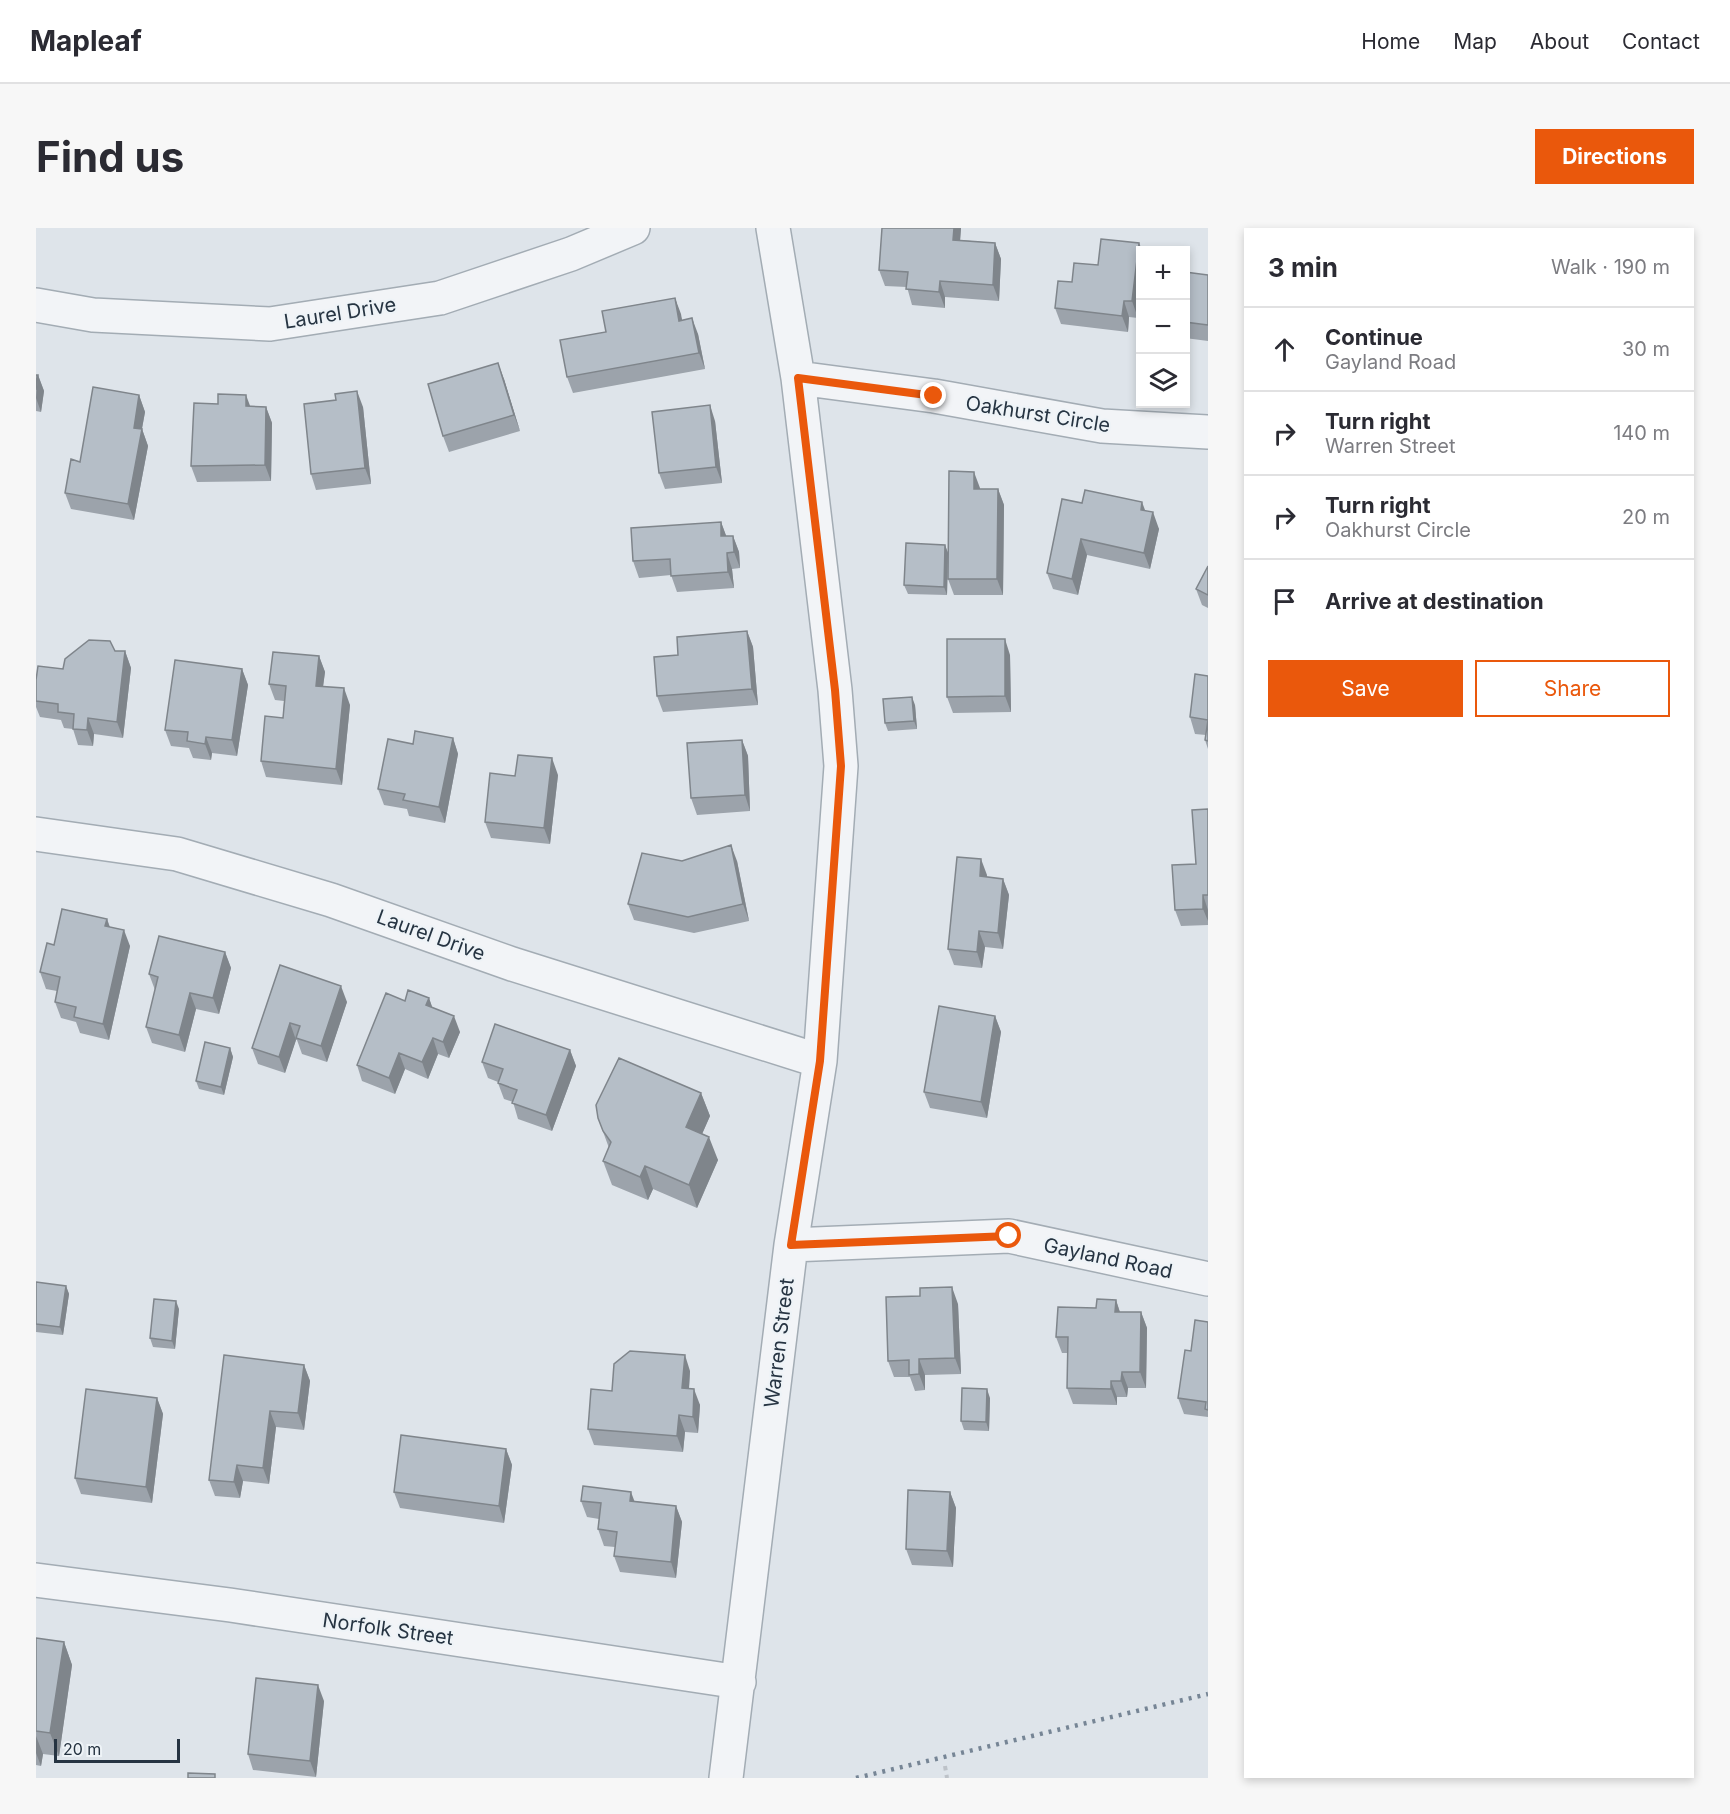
<!DOCTYPE html>
<meta charset="utf-8">
<style>
:root{--surface:#fff;--page:#f7f7f7;--text:#2b2b33;--muted:#7c7c81;--line:#e1e1e2;--accent:#ea580c}
body{margin:0;font-family:Inter,sans-serif;background:var(--page);color:var(--text)}
.controls{position:absolute;right:18px;top:18px;display:grid;overflow:hidden;border-radius:0px;box-shadow:0 3px 9px #0003}
.controls button{width:54px;height:54px;display:grid;place-items:center;padding:0;border:0;border-bottom:2px solid var(--line);background:var(--surface);color:var(--text);font:30px sans-serif}
.scale{position:absolute;left:18px;bottom:15px;width:126px;box-sizing:border-box;padding-left:6px;border:3px solid #263442;border-top:0;font-size:16px;line-height:21px;white-space:nowrap;color:#263442;-webkit-text-stroke:4px #eef3f7;paint-order:stroke}
.stop{position:absolute;width:18px;height:18px;margin:-14px;border:4px solid #ea580c;border-radius:50%;background:#fff}
.stop.end{background:#ea580c;border-color:#fff;box-shadow:0 2px 6px #0008}
.list{margin:0;padding:0;list-style:none}
h2{display:flex;justify-content:space-between;align-items:center;height:78px;margin:0;padding:0 24px;font-size:26px}
h2 small{font-size:20px;font-weight:400;color:var(--muted)}
.list li{display:grid;grid-template-columns:39px 1fr auto;gap:18px;align-items:center;box-sizing:border-box;height:84px;padding:0 24px;border-top:2px solid var(--line)}
.list b{display:block;font-size:22px;white-space:nowrap}
.list p{margin:0;font-size:20px;white-space:nowrap;color:var(--muted)}
.list em{font-size:20px;font-style:normal;color:var(--muted)}
.actions{display:flex;gap:12px;padding:18px 24px}
.actions a{flex:1;padding:14px 0;border:2px solid var(--accent);border-radius:0px;text-align:center;font-size:21px;color:var(--accent)}
.actions .main{background:var(--accent);color:#fff}
.icon{flex:none;width:33px;height:33px;fill:none;stroke:currentColor;stroke-width:2;stroke-linecap:round;stroke-linejoin:round}
.map{position:relative;flex:none;width:1172px;height:1550px;overflow:hidden;border-radius:0px}
header{display:flex;align-items:center;gap:36px;box-sizing:border-box;height:84px;padding:0 30px;background:var(--surface);border-bottom:2px solid var(--line)}
header strong{font-size:28px}
nav{display:flex;gap:33px;margin-inline-start:auto;font-size:21px}
.intro{display:flex;align-items:center;justify-content:space-between;box-sizing:border-box;height:144px;padding:0 36px}
h1{margin:0;font-size:42px}
.button{padding:15px 27px;border-radius:0px;background:var(--accent);color:#fff;font-size:21px;font-weight:700}
main{display:flex;gap:36px;padding:0 36px}
aside{flex:1;background:var(--surface);border-radius:0px;box-shadow:0 3px 9px #0003}
.map>svg:first-child{display:block}
.lines{fill:none;stroke-linecap:round;stroke-linejoin:round}
.minor-casing{stroke:#a3acb4;stroke-width:36}
.path{stroke:#bdc2c8;stroke-width:4;stroke-dasharray:4.5 4.5;stroke-linecap:butt}
.minor{stroke:#f2f4f7;stroke-width:33}
.rail{stroke:#768595;stroke-width:4.5;stroke-dasharray:3 6;stroke-linecap:butt}
.wall{fill:#9ca3ab}
.shaded-wall{fill:#7f858b}
.building{fill:#b5bec7;stroke:#7f858b;stroke-width:1.5}
.route{stroke:#ea580c;stroke-width:8}
.labels{text-anchor:middle;stroke-width:4.5;stroke-linejoin:round;paint-order:stroke}
.street-label{font-size:20px;fill:#263442;stroke:#eef3f7}
</style>
<header>
<strong>Mapleaf</strong>
<nav><a>Home</a><a>Map</a><a>About</a><a>Contact</a></nav>
</header>
<div class="intro"><h1>Find us</h1><a class="button">Directions</a></div>
<main>
<div class="map">
<svg width="1172" height="1550" viewBox="0 0 1172 1550">
<rect width="100%" height="100%" fill="#dee4ea"/>
<g class="lines">
<defs>
<path id="minor" d="M 0,77 L 57,87 L 234,96 L 404,70 L 535,26 L 597,0
M 762,150 L 898,168 L 1066,198 L 1172,204
M 0,606 L 141,626 L 295,672 L 476,736 L 784,833
M 755,1017 L 973,1008 L 1172,1051
M 0,1352 L 194,1377 L 703,1454
M 690,1550 L 755,1017 L 784,833 L 805,538 L 799,462 L 762,150 L 737,0"/>
</defs>
<use href="#minor" class="minor-casing"/>
<path class="path" d="M 909,1538 L 911,1550"/>
<use href="#minor" class="minor"/>
<path class="rail" d="M 820,1550 L 1172,1466"/>
</g>
<path class="wall" d="M 846,0 L 925,0 L 924,12 L 959,15 L 965,31 L 963,73 L 909,69 L 909,80 L 876,77 L 871,59 L 849,58 L 843,42 Z
M 1103,15 L 1106,22 L 1104,22 L 1102,90 L 1093,89 L 1092,104 L 1025,96 L 1019,80 L 1062,37 Z
M 1149,44 L 1172,47 L 1172,113 L 1149,110 Z
M 639,70 L 646,92 L 662,106 L 669,141 L 537,165 L 531,149 L 570,104 Z
M 0,147 L 2,147 L 8,163 L 5,184 L 0,183 Z
M 468,151 L 484,203 L 413,224 L 407,208 Z
M 103,167 L 109,184 L 106,201 L 112,218 L 98,292 L 35,281 L 29,265 Z
M 300,172 L 327,179 L 335,256 L 280,262 L 275,246 Z
M 215,178 L 230,179 L 236,195 L 235,253 L 161,254 L 155,238 Z
M 679,193 L 686,255 L 629,261 L 623,245 Z
M 962,261 L 968,277 L 967,367 L 918,367 L 912,351 Z
M 1046,275 L 1110,283 L 1123,301 L 1114,341 L 1051,327 L 1042,367 L 1017,361 L 1011,345 Z
M 685,294 L 690,308 L 697,308 L 703,324 L 704,340 L 696,341 L 698,360 L 641,364 L 635,347 L 603,350 L 597,333 Z
M 909,317 L 912,325 L 911,367 L 872,366 L 868,357 Z
M 1172,338 L 1172,380 L 1166,377 L 1160,361 Z
M 711,403 L 717,419 L 722,477 L 627,484 L 621,468 L 642,427 Z
M 79,423 L 89,423 L 95,440 L 87,510 L 58,506 L 57,518 L 42,517 L 37,501 L 28,500 L 25,492 L 4,489 L 0,479 L 0,473 L 27,441 Z
M 974,427 L 975,484 L 917,485 L 911,469 Z
M 283,428 L 289,444 L 287,458 L 314,477 L 306,557 L 230,549 L 225,533 L 247,490 L 248,473 L 239,472 L 233,456 Z
M 206,441 L 212,457 L 201,528 L 176,525 L 175,532 L 157,530 L 153,520 L 135,518 L 129,502 Z
M 1172,448 L 1172,521 L 1169,512 L 1170,507 L 1159,506 L 1154,489 Z
M 879,477 L 881,501 L 852,503 L 849,495 Z
M 417,510 L 422,526 L 409,595 L 373,588 L 371,581 L 348,577 L 342,561 L 377,516 Z
M 706,512 L 712,528 L 714,583 L 661,587 L 655,570 Z
M 522,547 L 514,616 L 455,610 L 449,594 Z
M 1172,581 L 1172,697 L 1145,698 L 1139,682 L 1160,636 Z
M 646,633 L 701,633 L 713,693 L 658,705 L 598,692 L 592,676 Z
M 951,647 L 951,649 L 967,651 L 973,667 L 967,721 L 949,719 L 946,740 L 918,737 L 912,721 Z
M 71,691 L 74,699 L 94,718 L 73,812 L 44,805 L 40,794 L 25,790 L 19,774 L 21,763 L 10,761 L 4,744 L 18,717 Z
M 189,724 L 195,740 L 183,786 L 160,781 L 149,824 L 116,815 L 110,799 L 119,762 L 113,746 Z
M 244,737 L 311,774 L 291,834 L 266,826 L 261,812 L 260,812 L 249,845 L 222,836 L 216,820 Z
M 393,770 L 396,779 L 424,804 L 413,830 L 402,826 L 392,851 L 369,841 L 359,866 L 326,853 L 321,837 L 369,773 Z
M 959,788 L 965,804 L 951,890 L 894,880 L 888,864 Z
M 194,820 L 197,829 L 188,867 L 163,861 L 160,853 Z
M 534,822 L 540,838 L 516,903 L 482,891 L 477,874 L 468,871 L 462,855 L 462,854 L 452,850 L 446,834 Z
M 665,865 L 674,888 L 666,906 L 682,932 L 661,980 L 617,961 L 612,972 L 576,957 L 567,933 L 573,920 L 562,890 Z
M 0,1054 L 30,1058 L 33,1066 L 27,1107 L 0,1104 Z
M 1080,1072 L 1084,1084 L 1105,1084 L 1111,1100 L 1110,1160 L 1092,1160 L 1091,1169 L 1081,1169 L 1081,1177 L 1037,1176 L 1031,1160 L 1032,1125 L 1026,1125 L 1020,1109 L 1060,1080 Z
M 922,1076 L 925,1146 L 889,1147 L 889,1162 L 879,1163 L 874,1149 L 858,1149 L 852,1133 Z
M 143,1081 L 139,1121 L 117,1119 L 114,1110 Z
M 1172,1094 L 1172,1190 L 1172,1189 L 1148,1186 L 1142,1170 L 1155,1123 Z
M 268,1137 L 274,1153 L 268,1202 L 240,1199 L 233,1256 L 207,1253 L 204,1270 L 179,1268 L 173,1252 Z
M 654,1143 L 653,1160 L 664,1177 L 662,1205 L 649,1204 L 647,1224 L 558,1217 L 552,1201 L 576,1163 Z
M 121,1170 L 127,1186 L 116,1275 L 45,1266 L 39,1250 Z
M 954,1170 L 953,1203 L 928,1202 L 925,1193 Z
M 470,1221 L 476,1237 L 468,1295 L 364,1280 L 358,1264 Z
M 914,1264 L 920,1280 L 917,1339 L 876,1337 L 870,1321 Z
M 545,1273 L 598,1273 L 640,1278 L 646,1294 L 640,1350 L 584,1344 L 578,1328 L 579,1319 L 568,1318 L 562,1301 L 563,1291 L 551,1289 Z
M 0,1410 L 28,1414 L 36,1437 L 23,1528 L 7,1526 L 5,1538 L 0,1537 Z
M 288,1473 L 280,1549 L 217,1542 L 212,1526 Z"/>
<path class="shaded-wall" d="M 918,0 L 925,0 L 923,28 L 917,12 Z
M 959,15 L 965,31 L 963,73 L 957,57 Z
M 1103,15 L 1106,22 L 1104,22 L 1104,71 L 1102,90 L 1096,73 Z
M 904,53 L 909,69 L 909,80 L 903,64 Z
M 639,70 L 645,86 L 649,109 L 643,93 Z
M 1088,73 L 1093,89 L 1092,104 L 1086,88 Z
M 656,90 L 662,106 L 669,141 L 663,125 Z
M 462,135 L 468,151 L 484,203 L 478,187 Z
M 2,147 L 8,163 L 5,184 L 0,170 Z
M 321,163 L 327,179 L 335,256 L 329,240 Z
M 103,167 L 109,184 L 103,216 L 98,200 Z
M 210,167 L 216,183 L 210,178 Z
M 674,177 L 679,193 L 686,255 L 680,239 Z
M 230,179 L 236,195 L 235,253 L 229,237 Z
M 106,201 L 112,218 L 98,292 L 92,276 Z
M 938,244 L 944,260 L 944,277 L 938,261 Z
M 962,261 L 968,277 L 967,367 L 961,351 Z
M 1106,274 L 1112,290 L 1105,282 Z
M 1117,284 L 1123,301 L 1114,341 L 1108,325 Z
M 685,294 L 691,310 L 685,308 Z
M 697,308 L 703,324 L 704,340 L 698,324 Z
M 1045,311 L 1051,327 L 1042,367 L 1036,351 Z
M 909,317 L 912,325 L 911,367 L 908,359 Z
M 691,325 L 696,341 L 698,360 L 692,344 Z
M 711,403 L 717,419 L 722,477 L 716,461 Z
M 969,411 L 974,427 L 975,484 L 969,468 Z
M 89,423 L 95,440 L 87,510 L 81,494 Z
M 283,428 L 289,444 L 285,474 L 280,458 Z
M 206,441 L 212,457 L 201,528 L 196,512 Z
M 308,460 L 314,477 L 306,557 L 300,541 Z
M 876,469 L 879,477 L 881,501 L 878,493 Z
M 52,490 L 58,506 L 57,518 L 51,502 Z
M 170,509 L 176,525 L 175,532 L 169,516 Z
M 417,510 L 422,526 L 409,595 L 403,579 Z
M 706,512 L 712,528 L 714,583 L 709,567 Z
M 516,530 L 522,547 L 514,616 L 508,600 Z
M 695,617 L 701,633 L 713,693 L 707,676 Z
M 945,631 L 951,647 L 949,664 L 944,648 Z
M 967,651 L 973,667 L 967,721 L 962,705 Z
M 1167,667 L 1172,682 L 1172,693 L 1167,681 Z
M 71,691 L 76,707 L 69,698 Z
M 88,702 L 94,718 L 73,812 L 67,796 Z
M 943,703 L 949,719 L 946,740 L 941,724 Z
M 189,724 L 195,740 L 183,786 L 177,770 Z
M 305,758 L 311,774 L 291,834 L 285,818 Z
M 154,765 L 160,781 L 149,824 L 143,807 Z
M 393,770 L 399,787 L 390,777 Z
M 418,788 L 424,804 L 413,830 L 407,814 Z
M 959,788 L 965,804 L 951,890 L 945,874 Z
M 254,795 L 260,812 L 249,845 L 243,829 Z
M 397,810 L 402,826 L 392,851 L 386,834 Z
M 194,820 L 197,829 L 188,867 L 185,859 Z
M 534,822 L 540,838 L 516,903 L 510,887 Z
M 363,825 L 369,841 L 359,866 L 353,850 Z
M 665,865 L 674,888 L 659,922 L 650,899 Z
M 673,909 L 682,932 L 661,980 L 653,957 Z
M 609,938 L 617,961 L 612,972 L 604,949 Z
M 30,1058 L 33,1066 L 27,1107 L 24,1099 Z
M 916,1059 L 922,1076 L 925,1146 L 919,1130 Z
M 1080,1072 L 1085,1088 L 1079,1084 Z
M 140,1073 L 143,1081 L 139,1121 L 136,1113 Z
M 1105,1084 L 1111,1100 L 1110,1160 L 1104,1144 Z
M 649,1127 L 654,1143 L 652,1176 L 646,1160 Z
M 883,1131 L 889,1147 L 889,1162 L 883,1146 Z
M 268,1137 L 274,1153 L 268,1202 L 262,1185 Z
M 1086,1144 L 1092,1160 L 1091,1169 L 1085,1153 Z
M 1075,1153 L 1081,1169 L 1081,1177 L 1075,1161 Z
M 658,1161 L 664,1177 L 662,1205 L 657,1189 Z
M 951,1161 L 954,1170 L 953,1203 L 950,1194 Z
M 121,1170 L 127,1186 L 116,1275 L 110,1259 Z
M 234,1183 L 240,1199 L 233,1256 L 227,1240 Z
M 643,1187 L 649,1204 L 647,1224 L 641,1208 Z
M 470,1221 L 476,1237 L 468,1295 L 463,1278 Z
M 201,1237 L 207,1253 L 204,1270 L 198,1254 Z
M 595,1264 L 601,1280 L 594,1273 Z
M 914,1264 L 920,1280 L 917,1339 L 911,1323 Z
M 640,1278 L 646,1294 L 640,1350 L 635,1334 Z
M 28,1414 L 36,1437 L 23,1528 L 14,1505 Z
M 282,1457 L 288,1473 L 280,1549 L 274,1533 Z
M 0,1508 L 7,1526 L 5,1538 L 0,1525 Z"/>
<path class="building" d="M 846,0 L 918,0 L 917,12 L 959,15 L 957,57 L 904,53 L 903,64 L 870,61 L 872,44 L 843,42 Z
M 1065,11 L 1103,15 L 1096,73 L 1088,73 L 1086,88 L 1019,80 L 1022,53 L 1036,54 L 1038,35 L 1062,37 Z
M 1149,44 L 1172,47 L 1172,97 L 1149,94 Z
M 639,70 L 643,93 L 656,90 L 663,125 L 531,149 L 524,112 L 570,104 L 566,83 Z
M 462,135 L 478,187 L 407,208 L 392,156 Z
M 0,147 L 2,147 L 0,162 Z
M 57,159 L 103,167 L 98,200 L 106,201 L 92,276 L 29,265 L 35,231 L 44,234 Z
M 321,163 L 329,240 L 275,246 L 268,176 L 300,172 L 299,166 Z
M 182,166 L 210,167 L 210,178 L 230,179 L 229,237 L 155,238 L 158,175 L 182,176 Z
M 674,177 L 680,239 L 623,245 L 616,184 Z
M 913,243 L 938,244 L 938,261 L 962,261 L 961,351 L 912,351 Z
M 1049,262 L 1106,274 L 1105,282 L 1117,284 L 1108,325 L 1045,311 L 1036,351 L 1011,345 L 1026,271 L 1046,275 Z
M 685,294 L 685,308 L 697,308 L 698,324 L 691,325 L 692,344 L 635,348 L 634,331 L 597,333 L 595,300 Z
M 870,315 L 909,317 L 908,359 L 868,357 Z
M 1172,338 L 1172,367 L 1160,361 Z
M 711,403 L 716,461 L 621,468 L 618,429 L 642,427 L 641,409 Z
M 911,411 L 969,411 L 969,468 L 911,469 Z
M 53,412 L 74,413 L 79,423 L 89,423 L 81,494 L 52,490 L 51,502 L 37,501 L 38,486 L 22,484 L 22,476 L 0,473 L 0,452 L 2,438 L 27,441 L 29,431 Z
M 237,424 L 283,428 L 280,458 L 308,460 L 300,541 L 225,533 L 229,488 L 247,490 L 250,458 L 233,456 Z
M 139,432 L 206,441 L 196,512 L 170,509 L 169,516 L 151,513 L 152,504 L 129,502 Z
M 1159,446 L 1172,448 L 1172,513 L 1169,512 L 1172,492 L 1154,489 Z
M 876,469 L 878,493 L 849,495 L 847,471 Z
M 379,503 L 417,510 L 403,579 L 367,572 L 369,566 L 342,561 L 352,511 L 377,516 Z
M 706,512 L 709,567 L 655,570 L 651,515 Z
M 482,527 L 516,530 L 508,600 L 449,594 L 454,545 L 479,548 Z
M 1172,581 L 1172,667 L 1167,667 L 1167,681 L 1139,682 L 1136,637 L 1160,636 L 1156,582 Z
M 695,617 L 707,676 L 652,689 L 592,676 L 606,625 L 646,633 Z
M 921,629 L 945,631 L 944,648 L 967,651 L 962,705 L 943,703 L 941,724 L 912,721 Z
M 26,681 L 71,691 L 69,698 L 88,702 L 67,796 L 38,789 L 40,779 L 19,774 L 24,749 L 4,744 L 11,715 L 18,717 Z
M 123,708 L 189,724 L 177,770 L 154,765 L 143,807 L 110,799 L 122,749 L 113,746 Z
M 244,737 L 305,758 L 285,818 L 260,810 L 264,798 L 254,795 L 243,829 L 216,820 Z
M 372,762 L 393,770 L 390,777 L 418,788 L 407,814 L 397,810 L 386,834 L 363,825 L 353,850 L 321,837 L 350,765 L 369,773 Z
M 903,778 L 959,788 L 945,874 L 888,864 Z
M 459,796 L 534,822 L 510,887 L 476,875 L 481,862 L 462,855 L 467,841 L 446,834 Z
M 169,814 L 194,820 L 185,859 L 160,853 Z
M 583,830 L 665,865 L 650,899 L 673,909 L 653,957 L 609,938 L 604,949 L 567,933 L 575,914 L 567,903 L 562,890 L 560,877 Z
M 0,1054 L 30,1058 L 24,1099 L 0,1096 Z
M 916,1059 L 919,1130 L 883,1131 L 883,1146 L 873,1147 L 873,1132 L 852,1133 L 850,1069 L 884,1068 L 884,1060 Z
M 118,1071 L 140,1073 L 136,1113 L 114,1110 Z
M 1061,1071 L 1080,1072 L 1079,1084 L 1105,1084 L 1104,1144 L 1086,1144 L 1085,1153 L 1075,1153 L 1075,1161 L 1031,1160 L 1032,1109 L 1020,1109 L 1022,1079 L 1060,1080 Z
M 1159,1092 L 1172,1094 L 1172,1182 L 1169,1181 L 1170,1174 L 1142,1170 L 1149,1122 L 1155,1123 Z
M 594,1123 L 649,1127 L 646,1160 L 658,1161 L 657,1189 L 643,1187 L 641,1208 L 552,1201 L 555,1161 L 576,1163 L 578,1136 Z
M 188,1127 L 268,1137 L 262,1185 L 234,1183 L 227,1240 L 201,1237 L 198,1254 L 173,1252 Z
M 926,1160 L 951,1161 L 950,1194 L 925,1193 Z
M 50,1161 L 121,1170 L 110,1259 L 39,1250 Z
M 365,1207 L 470,1221 L 463,1278 L 358,1264 Z
M 547,1258 L 595,1264 L 594,1273 L 640,1278 L 635,1334 L 578,1328 L 581,1304 L 562,1301 L 565,1275 L 545,1273 Z
M 872,1262 L 914,1264 L 911,1323 L 870,1321 Z
M 0,1410 L 28,1414 L 14,1505 L 0,1503 Z
M 220,1450 L 282,1457 L 274,1533 L 212,1526 Z
M 152,1545 L 179,1546 L 179,1550 L 152,1550 Z"/>
<g class="lines">
<path class="route" d="M 898,168 L 762,150 L 799,462 L 805,538 L 784,833 L 755,1017 L 973,1008"/>
</g>
<g class="labels">
<g class="street-label">
<text transform="translate(304 85) rotate(-9)" y="7">Laurel Drive</text>
<text transform="translate(1002 186) rotate(9)" y="7">Oakhurst Circle</text>
<text transform="translate(395 707) rotate(20)" y="7">Laurel Drive</text>
<text transform="translate(1072 1030) rotate(12)" y="7">Gayland Road</text>
<text transform="translate(743 1115) rotate(-83)" y="7">Warren Street</text>
<text transform="translate(352 1401) rotate(8)" y="7">Norfolk Street</text>
</g>
</g>
</svg>
<div class="controls">
<button>+</button>
<button>−</button>
<button><svg class="icon" aria-label="layers" viewBox="0 0 24 24"><path d="M12 4l9 5-9 5-9-5zM3 14l9 5 9-5"/></svg></button>
</div>
<div class="scale">20 m</div>
<div class="stop" style="left:973px;top:1008px"></div>
<div class="stop end" style="left:898px;top:168px"></div>
</div>
<aside>
<h2>3 min<small>Walk · 190 m</small></h2>
<ul class="list">
<li><svg class="icon" aria-label="ahead" viewBox="0 0 24 24"><path d="M12 20V5M6 11l6-6 6 6"/></svg><div><b>Continue</b><p>Gayland Road</p></div><em>30 m</em></li>
<li><svg class="icon" aria-label="right" viewBox="0 0 24 24"><path d="M7 20v-9h11M14 6l5 5-5 5"/></svg><div><b>Turn right</b><p>Warren Street</p></div><em>140 m</em></li>
<li><svg class="icon" aria-label="right" viewBox="0 0 24 24"><path d="M7 20v-9h11M14 6l5 5-5 5"/></svg><div><b>Turn right</b><p>Oakhurst Circle</p></div><em>20 m</em></li>
<li><svg class="icon" aria-label="arrive" viewBox="0 0 24 24"><path d="M6 21V4h12l-3 4 3 4H6"/></svg><div><b>Arrive at destination</b></div></li>
</ul>
<div class="actions"><a class="main">Save</a><a>Share</a></div>
</aside>
</main>
